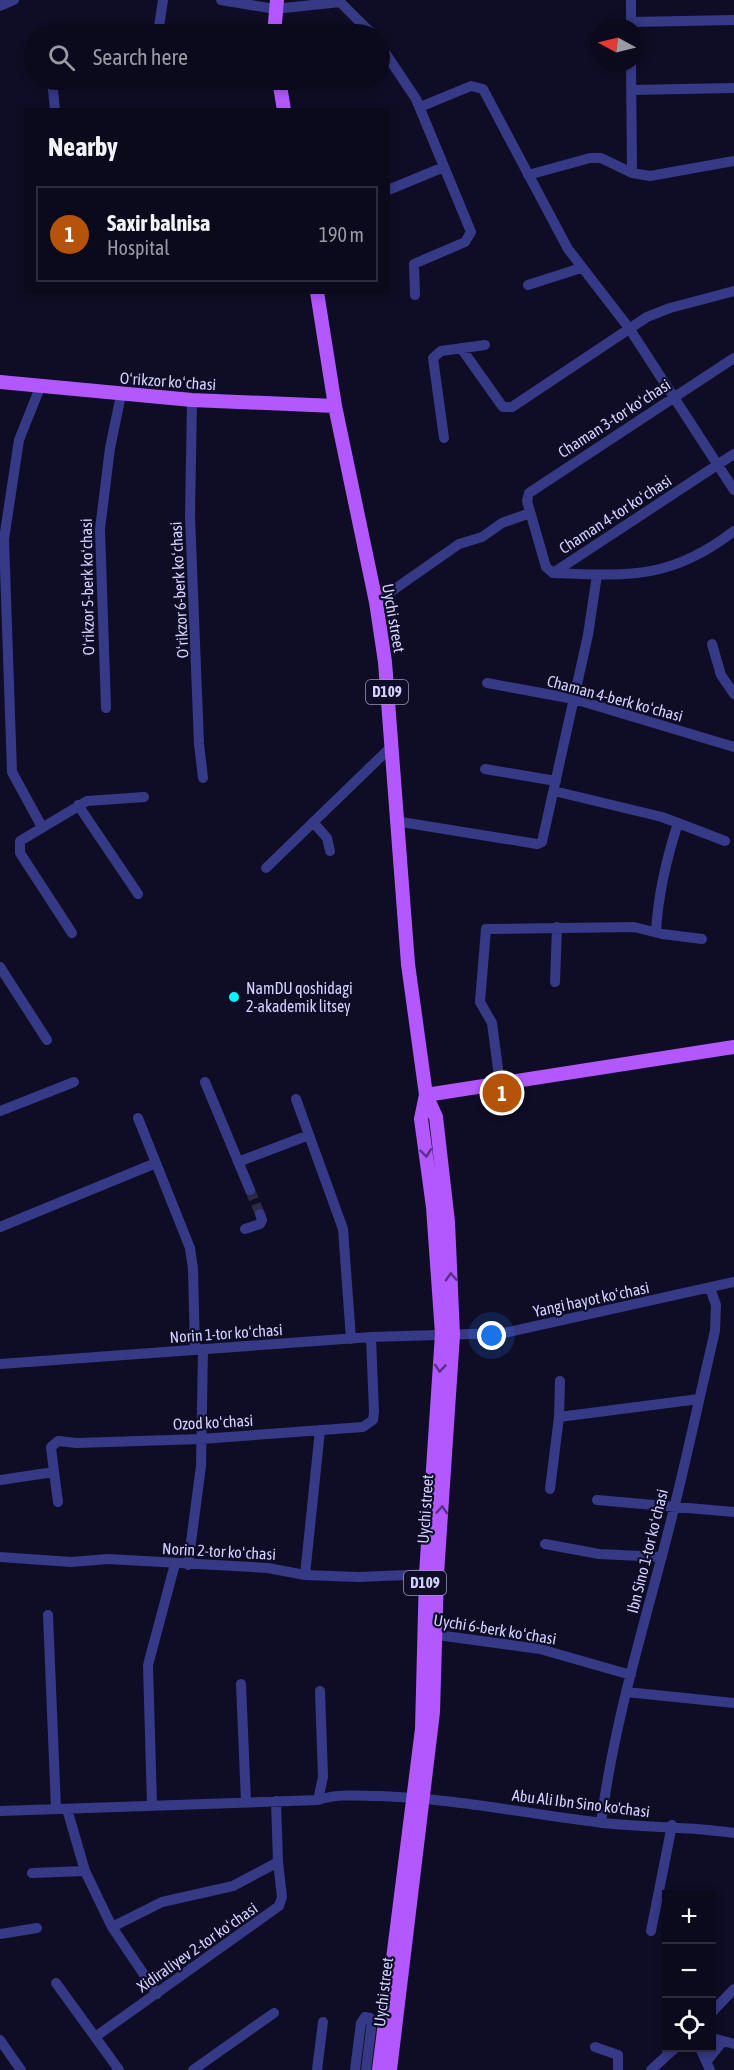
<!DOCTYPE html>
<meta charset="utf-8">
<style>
:root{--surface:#0b0a1c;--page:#191829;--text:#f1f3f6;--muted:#9a9aa3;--line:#2b2b3b;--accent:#b45309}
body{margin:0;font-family:"Asap Condensed",sans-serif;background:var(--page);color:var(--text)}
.controls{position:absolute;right:18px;bottom:18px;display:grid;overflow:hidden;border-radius:0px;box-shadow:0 3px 9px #0003}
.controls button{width:54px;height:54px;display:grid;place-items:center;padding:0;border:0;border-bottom:2px solid var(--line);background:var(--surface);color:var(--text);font:30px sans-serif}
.compass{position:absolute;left:590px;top:18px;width:54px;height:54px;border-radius:50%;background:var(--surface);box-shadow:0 3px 9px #0003;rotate:277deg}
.you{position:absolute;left:492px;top:1336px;width:21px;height:21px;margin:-15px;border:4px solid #fff;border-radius:50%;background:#1a73e8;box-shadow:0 0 0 9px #1a73e833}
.badge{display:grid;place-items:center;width:39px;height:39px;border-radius:50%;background:var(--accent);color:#fff;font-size:20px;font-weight:700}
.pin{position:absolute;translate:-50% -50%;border:3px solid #fff;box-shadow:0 2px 6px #0006}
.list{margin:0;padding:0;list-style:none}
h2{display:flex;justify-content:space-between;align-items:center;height:78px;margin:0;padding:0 24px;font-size:26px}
h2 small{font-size:20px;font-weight:400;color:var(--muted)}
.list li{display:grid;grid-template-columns:39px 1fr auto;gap:18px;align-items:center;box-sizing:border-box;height:96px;margin:0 12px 12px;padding:0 12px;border:2px solid var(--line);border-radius:0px}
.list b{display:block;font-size:22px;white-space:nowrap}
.list p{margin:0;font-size:20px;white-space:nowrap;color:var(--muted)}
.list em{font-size:20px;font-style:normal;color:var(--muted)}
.icon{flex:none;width:33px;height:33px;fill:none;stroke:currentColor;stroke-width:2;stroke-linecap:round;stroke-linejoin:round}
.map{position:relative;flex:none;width:734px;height:2070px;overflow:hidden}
.search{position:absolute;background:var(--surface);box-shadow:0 3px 9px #0003;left:24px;top:24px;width:366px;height:66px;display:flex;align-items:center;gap:15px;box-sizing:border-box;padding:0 21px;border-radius:33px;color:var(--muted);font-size:22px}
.panel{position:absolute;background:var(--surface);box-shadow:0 3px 9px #0003;left:24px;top:108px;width:366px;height:186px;border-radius:0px}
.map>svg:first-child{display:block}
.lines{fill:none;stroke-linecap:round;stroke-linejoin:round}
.minor-tunnel{stroke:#2c2a46;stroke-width:10;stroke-dasharray:10 5;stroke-linecap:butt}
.minor{stroke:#363986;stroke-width:10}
.major{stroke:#b358ff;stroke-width:14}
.oneway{stroke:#592f87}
.poi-dot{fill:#00f6fc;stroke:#0f0d25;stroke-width:2}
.labels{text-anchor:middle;stroke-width:4.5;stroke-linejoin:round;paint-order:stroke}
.shield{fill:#0f0d25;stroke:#9896be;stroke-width:1.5}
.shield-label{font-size:15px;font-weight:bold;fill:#d2d1ff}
.street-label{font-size:16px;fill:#d2d1ff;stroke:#0f0d25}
.poi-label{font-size:16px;fill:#d2d1ff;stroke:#0f0d25;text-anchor:start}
</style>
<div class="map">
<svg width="734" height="2070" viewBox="0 0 734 2070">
<rect width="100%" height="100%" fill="#0f0d25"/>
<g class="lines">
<path class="minor-tunnel" d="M 250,1190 L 260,1214"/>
<path class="minor" d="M 221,0 L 275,9 L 340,2 L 372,34
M 631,0 L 631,27
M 0,6 L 14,0
M 631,22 L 734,20
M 99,34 L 158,33 L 163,0
M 380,45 L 416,99 L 471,232 L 465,242 L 414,264 L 415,295
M 631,63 L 632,173
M 52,80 L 55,110
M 631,90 L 734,88
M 420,107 L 471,86 L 483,89 L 568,249 L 629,328 L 734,490
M 528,175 L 590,158 L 601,158 L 632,173 L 650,176 L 734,161
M 388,190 L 444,167
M 528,285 L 581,268
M 461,348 L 500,403 L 503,407 L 512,407 L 647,317 L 670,308 L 734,291
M 734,358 L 529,493 L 527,501 L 546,567 L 553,573 L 734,454
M 41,385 L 19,440 L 4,539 L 12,772 L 42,827
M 192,400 L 190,516 L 199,744 L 203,778
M 444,438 L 433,358 L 441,351 L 485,345
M 553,573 C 628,576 671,580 734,531
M 376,602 L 459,544 L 482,537 L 502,523 L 530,513
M 712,644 L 721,675 L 734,694
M 487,683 L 574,699 L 734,747
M 106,708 L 100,529 L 110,448 L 121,395
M 485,769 L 556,781
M 554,791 L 662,817 L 678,823 C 666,860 658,894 656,932
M 78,805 L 138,894
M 395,821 L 537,844 L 542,842 L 588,635 L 597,575
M 313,822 L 327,838 L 330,851
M 678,823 L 725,841
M 266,868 L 392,746
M 72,933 L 20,853 L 20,841 L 87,801 L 144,797
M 0,967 L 47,1040
M 555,982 L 557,927
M 205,1082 L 250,1190
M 500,1084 L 492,1023 L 480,1002 L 486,929 L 634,927 L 662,934 L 702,939
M 296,1099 L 343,1229 L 351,1339
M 0,1111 L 74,1082
M 138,1118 L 190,1248 L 193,1269 L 195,1350
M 238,1162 L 309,1135
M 0,1227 L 156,1163
M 245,1229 L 260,1224 L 262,1220 L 260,1214
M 0,1364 L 371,1337 L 504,1333 L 734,1282
M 559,1417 L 560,1381
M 54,1472 L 58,1502
M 0,1480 L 54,1472 L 51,1447 L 58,1441 L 77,1443 L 201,1439 L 363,1427 L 373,1420 L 374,1412 L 371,1337
M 550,1489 L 559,1417 L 699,1399
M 597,1500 L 734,1512
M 545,1544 L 599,1554 L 662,1557
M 0,1557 L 71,1562 L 108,1559 L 268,1568 L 305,1575 L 358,1577 L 433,1574
M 188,1565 L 201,1466 L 203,1350
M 305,1575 L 320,1430
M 48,1615 L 56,1809
M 430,1634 L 540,1649 L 631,1675
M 241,1684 L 246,1802
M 626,1692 L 734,1703
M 318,1800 L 323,1777 L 320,1691
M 152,1805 L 148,1665 L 175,1564
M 67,1809 L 85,1871 L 112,1927 L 157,1994
M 0,1811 L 318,1800 C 339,1793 360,1796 381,1796 C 456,1799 529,1814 603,1823 C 647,1828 689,1826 734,1833
M 601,1823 C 613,1729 640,1639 664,1548 C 683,1476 698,1403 715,1331 L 716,1305 L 710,1288
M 32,1873 L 85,1871
M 112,1927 L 162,1902 L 233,1886 L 278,1862 L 276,1801
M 651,1931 L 672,1825
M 0,1934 L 37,1928
M 56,1983 L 119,2070
M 712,2012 L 734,1989
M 95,2037 L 279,1906 L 282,1897 L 278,1862
M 712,2038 L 734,2044
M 0,2040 L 21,2070
M 595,2047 L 618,2055 L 618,2070
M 700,2048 L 710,2070
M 707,2061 L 723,2041
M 193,2070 L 274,2013
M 317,2070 L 323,2022
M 355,2070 L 361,2023 L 365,2017 L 370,2018 L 372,2021 L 366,2070
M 651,2070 L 675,2048"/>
<path class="major" d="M 274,34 L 277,0
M 279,80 L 284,110
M 317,292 L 335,406 L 376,602 L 385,662 L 408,964 L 426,1095 L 436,1117 L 448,1222 L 453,1335 L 437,1574 L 433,1712 L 390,2070
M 0,382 L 192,400 L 335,406
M 426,1095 L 734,1047
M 379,2070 L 422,1729 L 426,1574 L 442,1334 L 433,1207 L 421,1119 L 426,1095"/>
</g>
<defs><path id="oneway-chevron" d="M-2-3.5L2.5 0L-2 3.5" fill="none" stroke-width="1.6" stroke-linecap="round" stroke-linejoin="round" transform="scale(1.5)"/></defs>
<g class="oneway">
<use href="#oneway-chevron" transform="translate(426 1153) rotate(83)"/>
<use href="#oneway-chevron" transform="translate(451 1277) rotate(-93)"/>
<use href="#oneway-chevron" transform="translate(440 1368) rotate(94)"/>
<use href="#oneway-chevron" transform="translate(442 1510) rotate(-86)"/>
</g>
<circle class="poi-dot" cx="234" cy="997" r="6"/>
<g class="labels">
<g class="shield">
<rect x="366" y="680" width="42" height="24" rx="4.5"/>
<rect x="404" y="1571" width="42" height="24" rx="4.5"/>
</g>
<g class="shield-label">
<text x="387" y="697">D109</text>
<text x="425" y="1588">D109</text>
</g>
<g class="street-label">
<text transform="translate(168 381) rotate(4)" y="6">Oʻrikzor koʻchasi</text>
<text transform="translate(614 418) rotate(-33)" y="6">Chaman 3-tor koʻchasi</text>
<text transform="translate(615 514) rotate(-33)" y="6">Chaman 4-tor koʻchasi</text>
<text transform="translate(87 587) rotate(-91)" y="6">Oʻrikzor 5-berk koʻchasi</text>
<text transform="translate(179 590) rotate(-93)" y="6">Oʻrikzor 6-berk koʻchasi</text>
<text transform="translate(394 618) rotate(80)" y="6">Uychi street</text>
<text transform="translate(615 698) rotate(15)" y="6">Chaman 4-berk koʻchasi</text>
<text transform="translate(591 1299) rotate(-12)" y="6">Yangi hayot koʻchasi</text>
<text transform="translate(226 1333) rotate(-4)" y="6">Norin 1-tor koʻchasi</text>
<text transform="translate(213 1422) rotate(-3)" y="6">Ozod koʻchasi</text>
<text transform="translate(425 1509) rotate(-86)" y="6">Uychi street</text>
<text transform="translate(219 1551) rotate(3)" y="6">Norin 2-tor koʻchasi</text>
<text transform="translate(647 1551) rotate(-76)" y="6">Ibn Sino 1-tor koʻchasi</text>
<text transform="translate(495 1629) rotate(9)" y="6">Uychi 6-berk koʻchasi</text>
<text transform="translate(581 1803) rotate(7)" y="6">Abu Ali Ibn Sino ko'chasi</text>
<text transform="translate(197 1947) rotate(-35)" y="6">Xidiraliyev 2-tor koʻchasi</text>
<text transform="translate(383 1992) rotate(-83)" y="6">Uychi street</text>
</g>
<g class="poi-label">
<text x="246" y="994">NamDU qoshidagi<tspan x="246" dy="18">2-akademik litsey</tspan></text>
</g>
</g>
</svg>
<div class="controls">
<button>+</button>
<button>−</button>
<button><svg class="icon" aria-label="locate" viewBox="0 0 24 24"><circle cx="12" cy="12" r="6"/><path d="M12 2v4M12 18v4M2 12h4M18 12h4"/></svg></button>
</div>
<svg class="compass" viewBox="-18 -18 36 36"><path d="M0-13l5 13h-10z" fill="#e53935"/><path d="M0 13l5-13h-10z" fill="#9a9aa3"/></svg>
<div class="you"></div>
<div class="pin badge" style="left:502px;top:1093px">1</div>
<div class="search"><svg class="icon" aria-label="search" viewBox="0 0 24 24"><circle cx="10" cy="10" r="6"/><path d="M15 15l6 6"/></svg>Search here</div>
<section class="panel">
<h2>Nearby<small></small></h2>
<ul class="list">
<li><span class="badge">1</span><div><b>Saxir balnisa</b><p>Hospital</p></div><em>190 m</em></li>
</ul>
</section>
</div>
